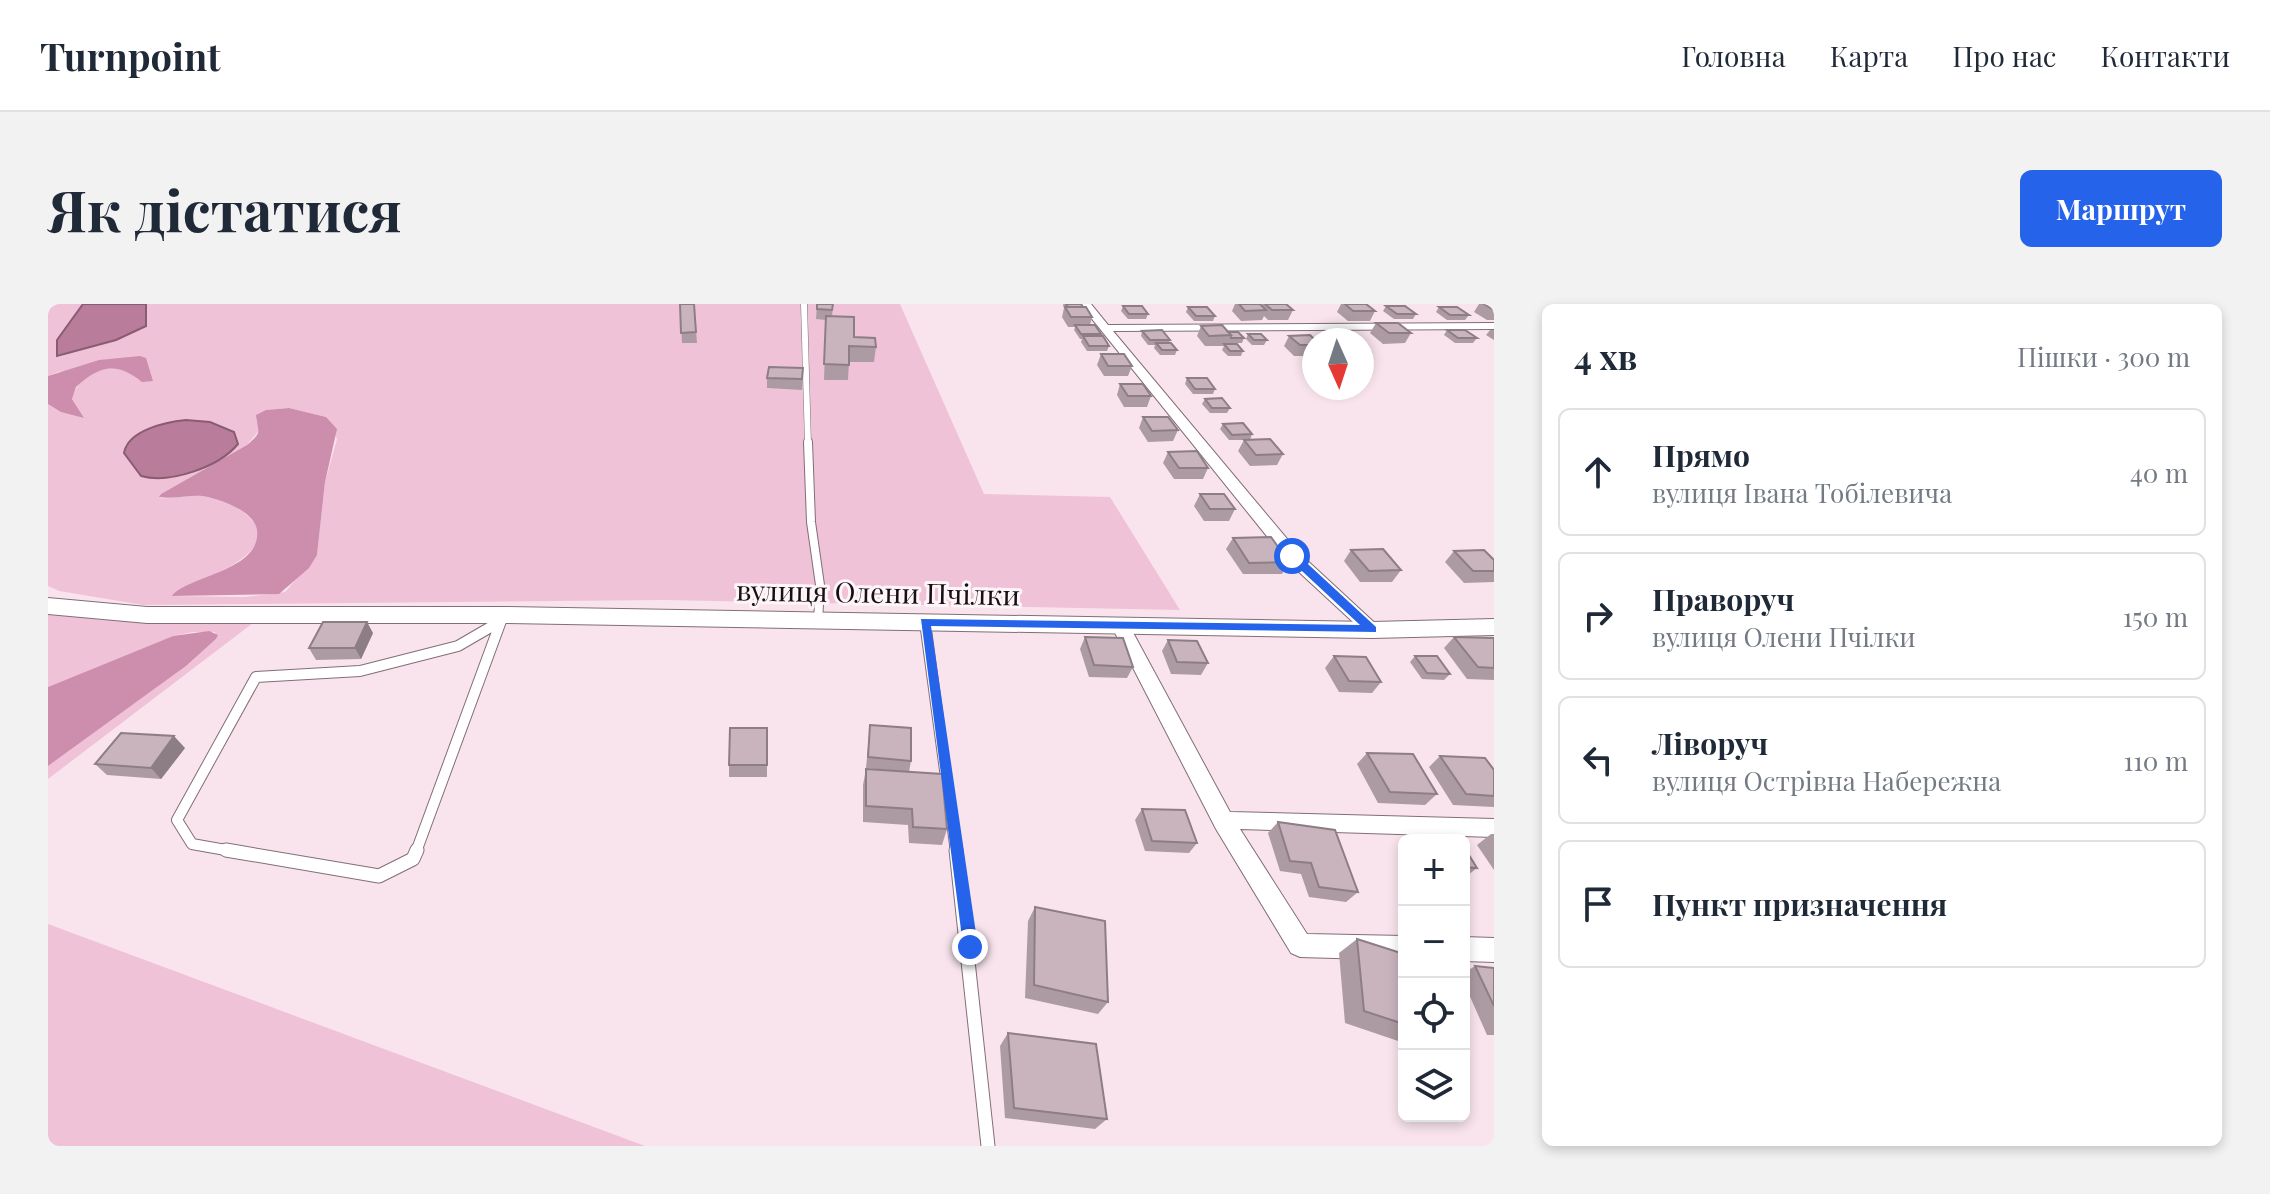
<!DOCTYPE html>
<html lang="uk">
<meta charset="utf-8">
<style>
:root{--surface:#fff;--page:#f2f2f3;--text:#1f2937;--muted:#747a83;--line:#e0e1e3;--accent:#2563eb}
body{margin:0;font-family:"Playfair Display",serif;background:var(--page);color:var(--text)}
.controls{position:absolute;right:24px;bottom:24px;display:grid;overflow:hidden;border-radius:12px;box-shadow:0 4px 12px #0003}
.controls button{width:72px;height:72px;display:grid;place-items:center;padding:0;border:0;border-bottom:2px solid var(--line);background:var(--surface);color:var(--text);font:40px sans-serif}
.compass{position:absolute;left:1254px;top:24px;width:72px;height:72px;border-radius:50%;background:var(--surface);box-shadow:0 4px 12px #0003;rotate:177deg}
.stop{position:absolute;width:24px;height:24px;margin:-18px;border:6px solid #2563eb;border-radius:50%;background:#fff}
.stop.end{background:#2563eb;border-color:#fff;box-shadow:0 2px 8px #0008}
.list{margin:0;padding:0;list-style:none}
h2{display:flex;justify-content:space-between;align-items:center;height:104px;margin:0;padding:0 32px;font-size:34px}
h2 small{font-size:26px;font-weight:400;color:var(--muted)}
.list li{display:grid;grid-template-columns:52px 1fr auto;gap:24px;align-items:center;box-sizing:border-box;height:128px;margin:0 16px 16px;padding:0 16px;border:2px solid var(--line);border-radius:12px}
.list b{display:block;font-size:30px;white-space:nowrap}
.list p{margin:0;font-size:26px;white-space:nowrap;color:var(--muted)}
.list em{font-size:26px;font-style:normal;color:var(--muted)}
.icon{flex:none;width:44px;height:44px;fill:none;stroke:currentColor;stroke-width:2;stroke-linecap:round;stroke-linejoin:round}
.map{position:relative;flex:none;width:1446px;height:842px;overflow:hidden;border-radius:12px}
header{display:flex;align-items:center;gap:48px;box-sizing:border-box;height:112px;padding:0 40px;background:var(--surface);border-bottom:2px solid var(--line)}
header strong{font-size:38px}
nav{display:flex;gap:44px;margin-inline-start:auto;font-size:28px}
.intro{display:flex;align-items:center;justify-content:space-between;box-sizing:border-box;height:192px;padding:0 48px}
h1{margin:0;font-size:56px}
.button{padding:20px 36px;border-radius:12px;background:var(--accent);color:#fff;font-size:28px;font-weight:700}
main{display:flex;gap:48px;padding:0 48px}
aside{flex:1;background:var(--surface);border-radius:12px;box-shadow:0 4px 12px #0003}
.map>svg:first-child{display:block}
.green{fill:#f0c2d8;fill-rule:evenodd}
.forest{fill:#cd8eae}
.water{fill:#b97c9b;stroke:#885c72;stroke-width:2}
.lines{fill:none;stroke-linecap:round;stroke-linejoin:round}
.lane-far3-casing{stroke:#816e77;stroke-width:7}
.lane-far2-casing{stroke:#816e77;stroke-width:10}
.lane-far1-casing{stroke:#816e77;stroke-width:12}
.lane-casing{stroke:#816e77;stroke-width:15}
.street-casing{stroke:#816e77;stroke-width:2}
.secondary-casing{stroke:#816e77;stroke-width:2}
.lane-far3{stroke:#fff;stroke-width:6}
.lane-far2{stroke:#fff;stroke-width:8}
.lane-far1{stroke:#fff;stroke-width:10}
.lane{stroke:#fff;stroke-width:13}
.street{fill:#fff;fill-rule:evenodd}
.secondary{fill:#fff;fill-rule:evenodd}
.wall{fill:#ad9ba3}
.shaded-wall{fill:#8d7e85}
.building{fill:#c9b4be;stroke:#8d7e85;stroke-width:2}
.route{fill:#2563eb}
.labels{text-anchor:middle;stroke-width:6;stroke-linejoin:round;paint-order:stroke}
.street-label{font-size:28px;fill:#171013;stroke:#fef5f9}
</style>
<header>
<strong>Turnpoint</strong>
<nav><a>Головна</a><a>Карта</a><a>Про нас</a><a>Контакти</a></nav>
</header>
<div class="intro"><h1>Як дістатися</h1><a class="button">Маршрут</a></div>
<main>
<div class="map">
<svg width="1446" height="842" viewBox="0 0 1446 842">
<rect width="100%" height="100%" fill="#f9e4ed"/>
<path class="green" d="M 0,0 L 35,0 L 9,36 L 11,53 L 97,15 L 98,0 L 852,0 L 936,190 L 1062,193 L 1132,306 L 616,296 L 95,301 L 11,287 L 0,282 L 0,100 L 35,114 L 24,95 C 30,67 72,53 91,76 L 97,59 L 10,68 L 0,72 ZM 241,104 L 278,113 L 289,135 L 277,178 L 269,251 L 237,288 L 197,293 L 124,292 C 138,279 234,253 205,217 C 193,203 173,195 155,192 C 141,189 127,196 112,194 L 113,190 L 199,141 L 212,125 L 208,116 L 218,106 ZM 138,116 L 162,118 L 148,165 L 113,175 L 97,173 L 77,141 L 92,129 Z
M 0,307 L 54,316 L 209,316 L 0,475 L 0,462 L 138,362 L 168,335 L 167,328 L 145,328 L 125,332 L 0,383 Z
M 0,620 L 597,842 L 0,842 Z"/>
<path class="forest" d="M 92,52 L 98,54 L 105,77 L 94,78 C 69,58 52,61 28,83 L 24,95 L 36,114 L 13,108 L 0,100 L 0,72 L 51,56 Z
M 241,104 L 278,113 L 289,125 L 277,178 L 269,251 L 261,264 L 231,290 L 124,292 C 139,272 214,267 209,226 C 206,207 175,197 160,193 C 144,189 128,196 111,193 L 113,190 L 199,141 C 215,127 210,130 208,111 L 218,106 Z
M 161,327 L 170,331 L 168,335 L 138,362 L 0,462 L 0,383 L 125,332 Z"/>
<path class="water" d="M 35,0 L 98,0 L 98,22 L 68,36 L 9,52 L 9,36 Z
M 138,116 L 162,118 L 186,128 L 190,140 C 171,163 122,180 93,172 L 76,149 C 80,126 118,118 138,116 Z"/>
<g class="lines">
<defs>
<path id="lane-far3" d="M 756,0 L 760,140"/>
<path id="lane-far2" d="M 760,138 L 763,218 L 772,281 L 770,318
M 453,317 L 455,311"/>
<path id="lane-far1" d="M 877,318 L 908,548
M 189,548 L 144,540 L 129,516 L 208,373 L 312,367 L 410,342 L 453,317
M 368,548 L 453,317"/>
<path id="lane" d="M 178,546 L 331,572 L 365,555 L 369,546
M 908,546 L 940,842"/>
<path id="street" d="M 1032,0 L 1043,0 L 1060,21 L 1446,19 L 1446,25 L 1065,27 L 1250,248 L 1330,322 L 1333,326 L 1330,330 L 1318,330 L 1238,256 Z
M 1073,317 L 1082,323 L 1182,508 L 1446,515 L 1446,533 L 1192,525 L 1259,630 L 1356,632 L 1356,656 L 1252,653 L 1243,649 L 1168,525 L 1064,323 Z
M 1416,633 L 1446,634 L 1446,658 L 1416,657 Z"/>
<path id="secondary" d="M 0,294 L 99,303 L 455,303 L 1324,318 L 1446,315 L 1446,331 L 1324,334 L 455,319 L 99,319 L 0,310 Z"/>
</defs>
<use href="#lane-far3" class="lane-far3-casing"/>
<use href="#lane-far2" class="lane-far2-casing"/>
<use href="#lane-far1" class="lane-far1-casing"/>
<use href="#lane" class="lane-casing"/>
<use href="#street" class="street-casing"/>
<use href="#secondary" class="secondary-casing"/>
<use href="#lane-far3" class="lane-far3"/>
<use href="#lane-far2" class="lane-far2"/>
<use href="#lane-far1" class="lane-far1"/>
<use href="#lane" class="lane"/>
<use href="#street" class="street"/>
<use href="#secondary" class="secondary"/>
</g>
<path class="wall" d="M 632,0 L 646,0 L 649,39 L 634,39 Z
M 769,0 L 785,0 L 784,13 L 806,33 L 828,43 L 826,58 L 801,58 L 800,76 L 776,76 L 778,16 L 768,15 Z
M 1015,0 L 1033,0 L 1044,13 L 1042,21 L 1053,30 L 1053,32 L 1061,42 L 1059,47 L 1039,47 L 1033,38 L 1034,35 L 1032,35 L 1026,26 L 1027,23 L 1020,23 L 1014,13 L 1016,4 Z
M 1187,0 L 1212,0 L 1213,1 L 1214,0 L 1238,0 L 1245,6 L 1240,16 L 1220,16 L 1216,12 L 1214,16 L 1193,17 L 1184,7 Z
M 1293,0 L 1318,0 L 1327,7 L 1322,17 L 1300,17 L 1289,8 Z
M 1431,0 L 1446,0 L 1446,16 L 1439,16 L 1426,8 Z
M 1075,2 L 1100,10 L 1098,15 L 1080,15 L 1073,7 Z
M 1338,2 L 1368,10 L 1365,15 L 1346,15 L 1335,7 Z
M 1140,3 L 1167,12 L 1165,17 L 1146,17 L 1138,8 Z
M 1391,3 L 1421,11 L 1417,16 L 1399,16 L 1388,8 Z
M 1328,19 L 1363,29 L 1357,39 L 1335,40 L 1322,29 Z
M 1153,22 L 1180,28 L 1196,34 L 1194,39 L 1180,39 L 1180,40 L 1195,47 L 1193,52 L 1180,52 L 1174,46 L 1176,42 L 1157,42 L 1149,32 Z
M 1399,26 L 1429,34 L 1425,39 L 1407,39 L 1396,31 Z
M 1442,26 L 1446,26 L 1446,36 L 1438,31 Z
M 1094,27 L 1122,36 L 1121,39 L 1129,46 L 1127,51 L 1112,51 L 1106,44 L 1107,41 L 1100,41 L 1093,32 Z
M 1200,30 L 1219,36 L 1216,41 L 1204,41 L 1198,35 Z
M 1241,32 L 1266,36 L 1266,52 L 1246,52 L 1236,42 Z
M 1053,50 L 1084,62 L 1080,72 L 1056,72 L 1049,61 Z
M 719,74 L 755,75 L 754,86 L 719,84 Z
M 1139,74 L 1167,85 L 1165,90 L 1145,90 L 1137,80 Z
M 1072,80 L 1103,92 L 1099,103 L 1076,103 L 1069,91 Z
M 1157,95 L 1182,104 L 1179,109 L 1162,109 L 1154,100 Z
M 1095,113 L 1130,126 L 1125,137 L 1100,138 L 1091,124 Z
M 1175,120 L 1204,130 L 1202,136 L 1235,150 L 1229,161 L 1202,162 L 1190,147 L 1196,136 L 1181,136 L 1172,125 Z
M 1120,148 L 1160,164 L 1155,175 L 1126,175 L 1115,159 Z
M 1152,190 L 1187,205 L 1181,217 L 1156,217 L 1146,202 Z
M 1185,234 L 1241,258 L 1234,270 L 1195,270 L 1178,245 Z
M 1303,246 L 1353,266 L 1344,278 L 1312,278 L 1296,257 Z
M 1406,247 L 1446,256 L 1446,278 L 1416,279 L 1397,258 Z
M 325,329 L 313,355 L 268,356 L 261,344 Z
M 1037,333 L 1085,363 L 1079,374 L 1041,373 L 1032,345 Z
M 1406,333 L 1446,334 L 1446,376 L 1419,375 L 1396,344 Z
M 1120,336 L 1160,359 L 1153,371 L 1123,370 L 1114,347 Z
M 1286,352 L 1333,378 L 1324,389 L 1291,388 L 1277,364 Z
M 1367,352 L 1402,370 L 1396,376 L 1374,375 L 1362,358 Z
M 822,421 L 863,457 L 861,468 L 899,525 L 894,541 L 861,539 L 860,521 L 815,518 L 815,481 L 818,465 L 845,467 L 818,464 Z
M 719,424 L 719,473 L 681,473 L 681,461 Z
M 137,444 L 113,475 L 59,471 L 47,460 Z
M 1319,449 L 1389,490 L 1377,501 L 1330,499 L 1309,460 Z
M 1392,452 L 1446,466 L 1446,503 L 1405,501 L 1381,463 Z
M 1094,505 L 1149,539 L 1141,549 L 1097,547 L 1087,516 Z
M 1230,518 L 1310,588 L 1298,598 L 1261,593 L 1253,570 L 1232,567 L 1220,529 Z
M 1443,530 L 1446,530 L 1446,566 L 1429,541 Z
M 1416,543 L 1429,564 L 1416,574 Z
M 987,603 L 1060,698 L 1050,710 L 977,694 L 980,617 Z
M 1309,635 L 1356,650 L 1356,739 L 1297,719 L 1291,649 Z
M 1427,662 L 1446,664 L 1446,731 L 1439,731 L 1416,679 L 1416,669 Z
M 960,729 L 1059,815 L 1047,825 L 957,814 L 952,742 Z"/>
<path class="shaded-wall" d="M 319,318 L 325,329 L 313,355 L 307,344 Z
M 126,432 L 137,444 L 113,475 L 103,464 Z"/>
<path class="building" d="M 632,0 L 646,0 L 648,28 L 633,29 Z
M 769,0 L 785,0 L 784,6 L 769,5 Z
M 1018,0 L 1033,0 L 1035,3 L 1020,3 Z
M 1191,0 L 1212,0 L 1218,6 L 1197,7 Z
M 1217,0 L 1238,0 L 1245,6 L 1224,6 Z
M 1297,0 L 1318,0 L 1327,7 L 1305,7 Z
M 1436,0 L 1446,0 L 1446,6 Z
M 1075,2 L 1094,2 L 1100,10 L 1081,10 Z
M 1338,2 L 1357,2 L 1368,10 L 1349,10 Z
M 1017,3 L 1038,3 L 1044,13 L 1023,13 Z
M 1140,3 L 1159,3 L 1167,12 L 1148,12 Z
M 1391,3 L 1409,3 L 1421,11 L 1402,11 Z
M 778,12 L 806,13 L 806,33 L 827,34 L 828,43 L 801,42 L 801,61 L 776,60 Z
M 1328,19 L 1350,19 L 1363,29 L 1341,29 Z
M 1027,21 L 1047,21 L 1053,30 L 1033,30 Z
M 1174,21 L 1183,31 L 1161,32 L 1153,22 Z
M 1114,26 L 1122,36 L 1102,36 L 1094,27 Z
M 1399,26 L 1417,26 L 1429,34 L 1410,34 Z
M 1180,28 L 1190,28 L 1196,34 L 1183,34 L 1183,31 Z
M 1200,30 L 1213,30 L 1219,36 L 1206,36 Z
M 1262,31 L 1267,36 L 1266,41 L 1252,41 L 1241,32 Z
M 1035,32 L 1055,32 L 1061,42 L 1041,42 Z
M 1108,39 L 1123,39 L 1129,46 L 1114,46 Z
M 1176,40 L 1189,40 L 1195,47 L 1182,47 Z
M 1053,50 L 1076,50 L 1084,62 L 1060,62 Z
M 721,63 L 755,64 L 754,75 L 719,74 Z
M 1139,74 L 1159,74 L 1167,85 L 1147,85 Z
M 1072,80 L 1095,80 L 1103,92 L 1080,92 Z
M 1174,94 L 1182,104 L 1164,104 L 1157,95 Z
M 1095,113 L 1120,113 L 1130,126 L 1104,127 Z
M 1195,119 L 1204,130 L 1184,131 L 1175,120 Z
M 1222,135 L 1235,150 L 1208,151 L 1196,136 Z
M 1149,147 L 1160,164 L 1131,164 L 1120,148 Z
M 1152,190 L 1176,190 L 1187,205 L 1162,205 Z
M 1223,233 L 1241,258 L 1201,259 L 1185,234 Z
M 1335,245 L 1353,266 L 1321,267 L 1303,246 Z
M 1436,246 L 1446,256 L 1446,267 L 1425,267 L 1406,247 Z
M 275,318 L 319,318 L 307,344 L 261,344 Z
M 1037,333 L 1075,334 L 1085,363 L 1046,361 Z
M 1406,333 L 1446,334 L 1446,364 L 1430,363 Z
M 1120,336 L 1149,337 L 1160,359 L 1129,358 Z
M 1286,352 L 1318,353 L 1333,378 L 1301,377 Z
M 1367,352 L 1389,352 L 1402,370 L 1379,369 Z
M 822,421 L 863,424 L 863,457 L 820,453 Z
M 682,424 L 719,424 L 719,461 L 681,461 Z
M 73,429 L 126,432 L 103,464 L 47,460 Z
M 1319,449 L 1365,450 L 1389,490 L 1342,488 Z
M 1392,452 L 1437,454 L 1446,466 L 1446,492 L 1418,490 Z
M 818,465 L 894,470 L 899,525 L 865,523 L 864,505 L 818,502 Z
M 1094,505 L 1137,506 L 1149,539 L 1104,537 Z
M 1230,518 L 1287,526 L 1310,588 L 1271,583 L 1263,559 L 1242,557 Z
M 1416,543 L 1429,564 L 1416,563 Z
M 987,603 L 1057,617 L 1060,698 L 986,681 Z
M 1309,635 L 1356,650 L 1356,720 L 1316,707 Z
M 1427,662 L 1446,664 L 1446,702 Z
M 960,729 L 1048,740 L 1059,815 L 966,804 Z"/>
<path class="route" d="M 1240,249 L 1248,249 L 1328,323 L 1328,328 L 883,322 L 930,643 L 927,649 L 916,649 L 873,315 L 1312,321 L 1240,254 Z"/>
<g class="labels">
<g class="street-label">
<text transform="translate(830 289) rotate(1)" y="10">вулиця Олени Пчілки</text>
</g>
</g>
</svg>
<div class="controls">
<button>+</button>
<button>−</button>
<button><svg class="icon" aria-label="locate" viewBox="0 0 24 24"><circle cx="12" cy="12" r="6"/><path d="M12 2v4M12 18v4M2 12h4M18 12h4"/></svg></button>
<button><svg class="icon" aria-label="layers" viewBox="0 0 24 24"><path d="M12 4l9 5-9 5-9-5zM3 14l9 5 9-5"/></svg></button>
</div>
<svg class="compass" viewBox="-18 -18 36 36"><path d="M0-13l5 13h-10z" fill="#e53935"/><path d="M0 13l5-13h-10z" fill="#747a83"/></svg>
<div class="stop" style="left:1244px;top:252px"></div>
<div class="stop end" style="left:922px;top:643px"></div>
</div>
<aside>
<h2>4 хв<small>Пішки · 300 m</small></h2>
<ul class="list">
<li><svg class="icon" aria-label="ahead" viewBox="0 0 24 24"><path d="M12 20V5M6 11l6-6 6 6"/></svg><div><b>Прямо</b><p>вулиця Івана Тобілевича</p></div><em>40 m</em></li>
<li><svg class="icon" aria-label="right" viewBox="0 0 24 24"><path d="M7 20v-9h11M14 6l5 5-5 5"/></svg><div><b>Праворуч</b><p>вулиця Олени Пчілки</p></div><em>150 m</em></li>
<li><svg class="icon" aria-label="left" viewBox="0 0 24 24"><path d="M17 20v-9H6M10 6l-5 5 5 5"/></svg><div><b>Ліворуч</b><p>вулиця Острівна Набережна</p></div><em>110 m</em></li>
<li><svg class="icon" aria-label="arrive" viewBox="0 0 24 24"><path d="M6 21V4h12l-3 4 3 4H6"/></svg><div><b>Пункт призначення</b></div></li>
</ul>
</aside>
</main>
